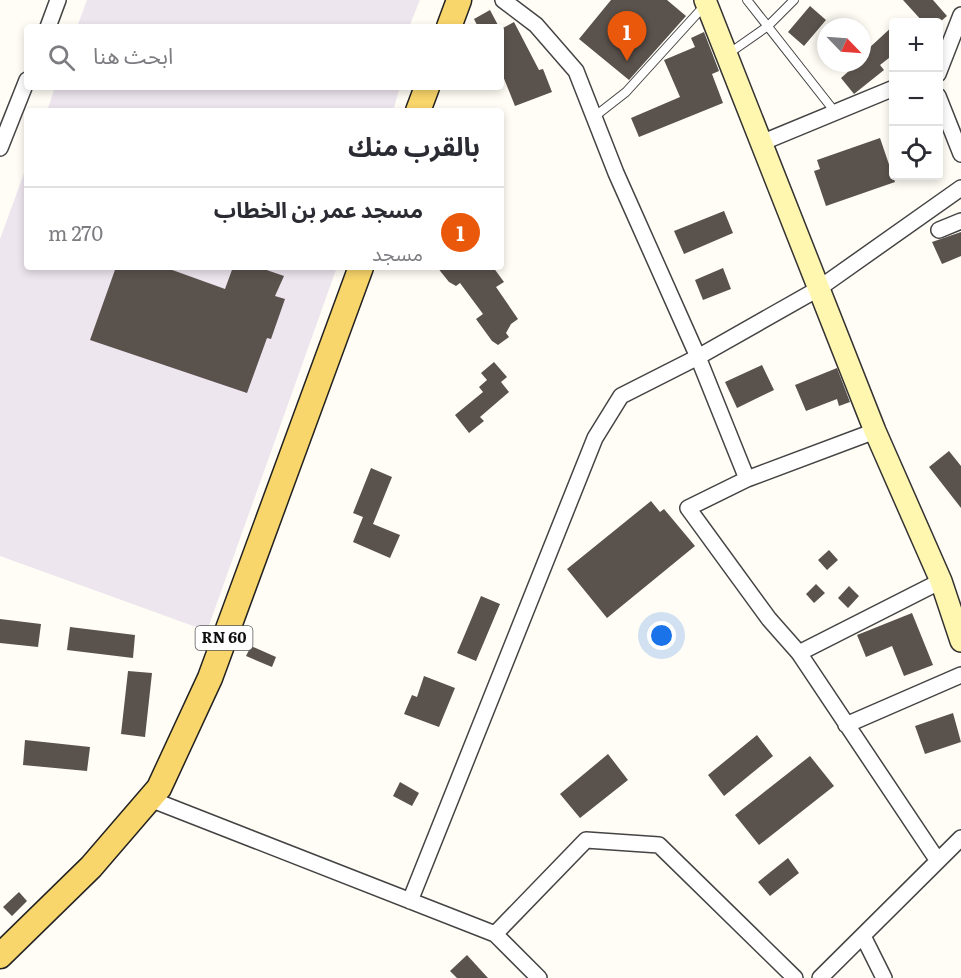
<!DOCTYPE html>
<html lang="ar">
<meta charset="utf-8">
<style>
:root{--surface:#fff;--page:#f7f7f7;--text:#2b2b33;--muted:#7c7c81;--line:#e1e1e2;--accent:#ea580c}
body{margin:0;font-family:Literata,"Noto Sans Arabic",serif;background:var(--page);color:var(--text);direction:rtl}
.controls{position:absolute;right:18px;top:18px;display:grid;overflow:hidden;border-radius:6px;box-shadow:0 3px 9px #0003}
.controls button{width:54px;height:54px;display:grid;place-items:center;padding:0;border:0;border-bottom:2px solid var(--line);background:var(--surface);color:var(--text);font:30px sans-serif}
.compass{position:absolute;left:817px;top:18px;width:54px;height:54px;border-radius:50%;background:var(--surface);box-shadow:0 3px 9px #0003;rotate:115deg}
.you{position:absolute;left:662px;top:636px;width:21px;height:21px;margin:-15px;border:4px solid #fff;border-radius:50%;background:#1a73e8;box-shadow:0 0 0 9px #1a73e833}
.badge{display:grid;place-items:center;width:39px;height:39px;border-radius:50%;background:var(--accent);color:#fff;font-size:20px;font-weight:700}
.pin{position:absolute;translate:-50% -50px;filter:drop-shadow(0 2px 3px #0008)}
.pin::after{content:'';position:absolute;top:32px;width:21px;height:18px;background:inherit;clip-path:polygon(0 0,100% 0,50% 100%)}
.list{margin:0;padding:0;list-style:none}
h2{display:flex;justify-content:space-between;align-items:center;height:78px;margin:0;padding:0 24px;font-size:26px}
h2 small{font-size:20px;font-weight:400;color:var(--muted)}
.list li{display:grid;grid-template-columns:39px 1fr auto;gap:18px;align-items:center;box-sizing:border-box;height:84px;padding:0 24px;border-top:2px solid var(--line)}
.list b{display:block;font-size:22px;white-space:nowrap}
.list p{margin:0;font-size:20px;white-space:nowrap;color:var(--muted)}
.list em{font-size:20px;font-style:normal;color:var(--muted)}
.icon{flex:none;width:33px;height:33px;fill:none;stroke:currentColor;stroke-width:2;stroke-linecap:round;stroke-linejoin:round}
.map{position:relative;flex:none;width:961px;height:978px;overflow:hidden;direction:ltr}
.search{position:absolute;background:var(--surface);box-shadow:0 3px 9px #0003;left:24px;top:24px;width:480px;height:66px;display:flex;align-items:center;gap:15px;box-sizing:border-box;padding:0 21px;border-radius:6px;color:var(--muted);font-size:22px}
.panel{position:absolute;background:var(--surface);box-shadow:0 3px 9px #0003;left:24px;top:108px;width:480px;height:162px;border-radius:6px;direction:rtl}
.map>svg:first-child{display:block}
.industrial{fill:#eee6ef}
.building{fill:#5a524d}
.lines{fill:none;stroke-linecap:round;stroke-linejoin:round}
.lane-casing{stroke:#444;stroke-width:10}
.street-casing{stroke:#444;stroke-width:18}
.secondary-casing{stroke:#333;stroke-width:24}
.primary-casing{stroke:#222;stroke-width:27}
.lane{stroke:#fff;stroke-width:8}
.street{stroke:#fff;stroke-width:15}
.secondary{stroke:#fff6b0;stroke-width:21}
.primary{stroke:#f9d66b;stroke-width:24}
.labels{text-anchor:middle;stroke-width:6;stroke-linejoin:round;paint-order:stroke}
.shield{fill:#fff;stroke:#585858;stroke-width:1.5}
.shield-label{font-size:15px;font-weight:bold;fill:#111}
</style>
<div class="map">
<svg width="961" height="978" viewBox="0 0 961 978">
<rect width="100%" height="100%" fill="#fffdf5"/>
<path class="industrial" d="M 87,0 L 420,0 L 409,27 L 77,27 Z
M 55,87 L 400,87 L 393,111 L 47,111 Z
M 27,165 L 27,267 L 337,267 L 207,631 L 0,556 L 0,239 Z"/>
<path class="building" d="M 611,0 L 667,0 L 686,16 L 629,80 L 579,39 Z
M 903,0 L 933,0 L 947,16 L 940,22 L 923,22 Z
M 810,6 L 826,20 L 804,46 L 788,32 Z
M 490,10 L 499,27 L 478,27 L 474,19 Z
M 514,22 L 539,70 L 543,69 L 552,92 L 515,106 L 501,71 L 501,29 Z
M 894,25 L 894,54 L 880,65 L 884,70 L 854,94 L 841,78 L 858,63 L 862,63 L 862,59 L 870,52 L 868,49 Z
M 704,32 L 719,71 L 712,74 L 723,103 L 639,137 L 631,118 L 680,97 L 664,60 L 695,47 L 691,38 Z
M 880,138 L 895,182 L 826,206 L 814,171 L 820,169 L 817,160 Z
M 724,211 L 733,233 L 684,254 L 674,231 Z
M 961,232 L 961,256 L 942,264 L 932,242 Z
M 116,267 L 164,267 L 225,289 L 233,267 L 258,267 L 284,276 L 275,296 L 285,299 L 271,339 L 267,338 L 247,393 L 90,340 Z
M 437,267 L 493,267 L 504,282 L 496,287 L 518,319 L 511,324 L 506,333 L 509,337 L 498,345 L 492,341 L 476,319 L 483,314 L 460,283 L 456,286 L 449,282 Z
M 723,268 L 731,289 L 703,300 L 695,280 Z
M 494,362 L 507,377 L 501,382 L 509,392 L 480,417 L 484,421 L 469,433 L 455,415 L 483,392 L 479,387 L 487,380 L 481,373 Z
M 762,365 L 774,390 L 737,408 L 725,382 Z
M 837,368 L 850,402 L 839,406 L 837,399 L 806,411 L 795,385 Z
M 949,451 L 961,466 L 961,508 L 929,467 Z
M 371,468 L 392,477 L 373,524 L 400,535 L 390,558 L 353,542 L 363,517 L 353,513 Z
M 651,501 L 660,512 L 664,509 L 695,546 L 607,618 L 567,569 Z
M 829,550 L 838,560 L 827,570 L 818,560 Z
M 816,584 L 825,593 L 814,603 L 806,594 Z
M 849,586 L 859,596 L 848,608 L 838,598 Z
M 481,596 L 500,604 L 476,661 L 457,653 Z
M 912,613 L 933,665 L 904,676 L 892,646 L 866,657 L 857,635 Z
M 0,619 L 41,624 L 38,647 L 0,643 Z
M 70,627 L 135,635 L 133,658 L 67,650 Z
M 251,646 L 276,657 L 272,667 L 246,656 Z
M 128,671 L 152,673 L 145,737 L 121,734 Z
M 424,676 L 455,688 L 439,727 L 404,714 L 412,695 L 417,697 Z
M 953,713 L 961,742 L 925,754 L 915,726 Z
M 757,735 L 773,756 L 724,796 L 708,775 Z
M 25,740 L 90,747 L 87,771 L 23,765 Z
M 608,754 L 628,780 L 580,818 L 560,794 Z
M 810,756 L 834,786 L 759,845 L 735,815 Z
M 400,782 L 419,793 L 412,806 L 393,796 Z
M 788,858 L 799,873 L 770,896 L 758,882 Z
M 19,892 L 27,901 L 12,916 L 3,907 Z
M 467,955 L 488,978 L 457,978 L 450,971 Z"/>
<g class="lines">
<defs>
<path id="lane" d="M 747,0 L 835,112
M 728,54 L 768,26 L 794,0
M 594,117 L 626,92 L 705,5"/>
<path id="street" d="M 503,0 L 536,25 L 576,71 L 616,173 L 698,357 L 747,479
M 48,27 L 58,0
M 938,74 L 961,15
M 938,96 L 961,154
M 761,143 L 894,88
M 0,148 L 27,80
M 939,230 L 961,221
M 875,431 L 747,479 L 688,508 L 769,619 L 799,653 L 938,861
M 799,653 L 941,581
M 846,725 L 961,675
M 150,799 L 495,934 L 539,978
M 410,901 L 595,438 L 621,396 L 698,357 L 818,289 L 961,188
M 495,934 L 586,840 L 659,845 L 795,978
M 863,936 L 884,978
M 820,978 L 961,838"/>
<path id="secondary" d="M 705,0 L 875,431 L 941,581 L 961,641"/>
<path id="primary" d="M 449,27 L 459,0
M 418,111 L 427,87
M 0,956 L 91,867 L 159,788 L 210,678 L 361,267"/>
</defs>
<use href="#lane" class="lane-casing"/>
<use href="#street" class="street-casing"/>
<use href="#secondary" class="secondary-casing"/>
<use href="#primary" class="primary-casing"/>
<use href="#lane" class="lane"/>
<use href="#street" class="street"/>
<use href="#secondary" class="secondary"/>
<use href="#primary" class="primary"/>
</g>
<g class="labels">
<rect class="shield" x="195.5" y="626" width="57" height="24" rx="4.5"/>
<g class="shield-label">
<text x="224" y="643">RN 60</text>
</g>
</g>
</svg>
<div class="controls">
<button>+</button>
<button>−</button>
<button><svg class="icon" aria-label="locate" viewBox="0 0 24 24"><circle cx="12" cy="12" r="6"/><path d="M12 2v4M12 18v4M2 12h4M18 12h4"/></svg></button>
</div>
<svg class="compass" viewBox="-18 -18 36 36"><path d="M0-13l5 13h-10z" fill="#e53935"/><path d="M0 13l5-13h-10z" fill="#7c7c81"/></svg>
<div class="you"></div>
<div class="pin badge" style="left:627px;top:61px">1</div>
<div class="search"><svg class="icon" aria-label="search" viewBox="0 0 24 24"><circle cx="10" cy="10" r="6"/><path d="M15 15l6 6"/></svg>ابحث هنا</div>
<section class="panel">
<h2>بالقرب منك<small></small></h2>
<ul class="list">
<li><span class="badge">1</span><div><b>مسجد عمر بن الخطاب</b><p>مسجد</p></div><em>270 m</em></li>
</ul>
</section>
</div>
